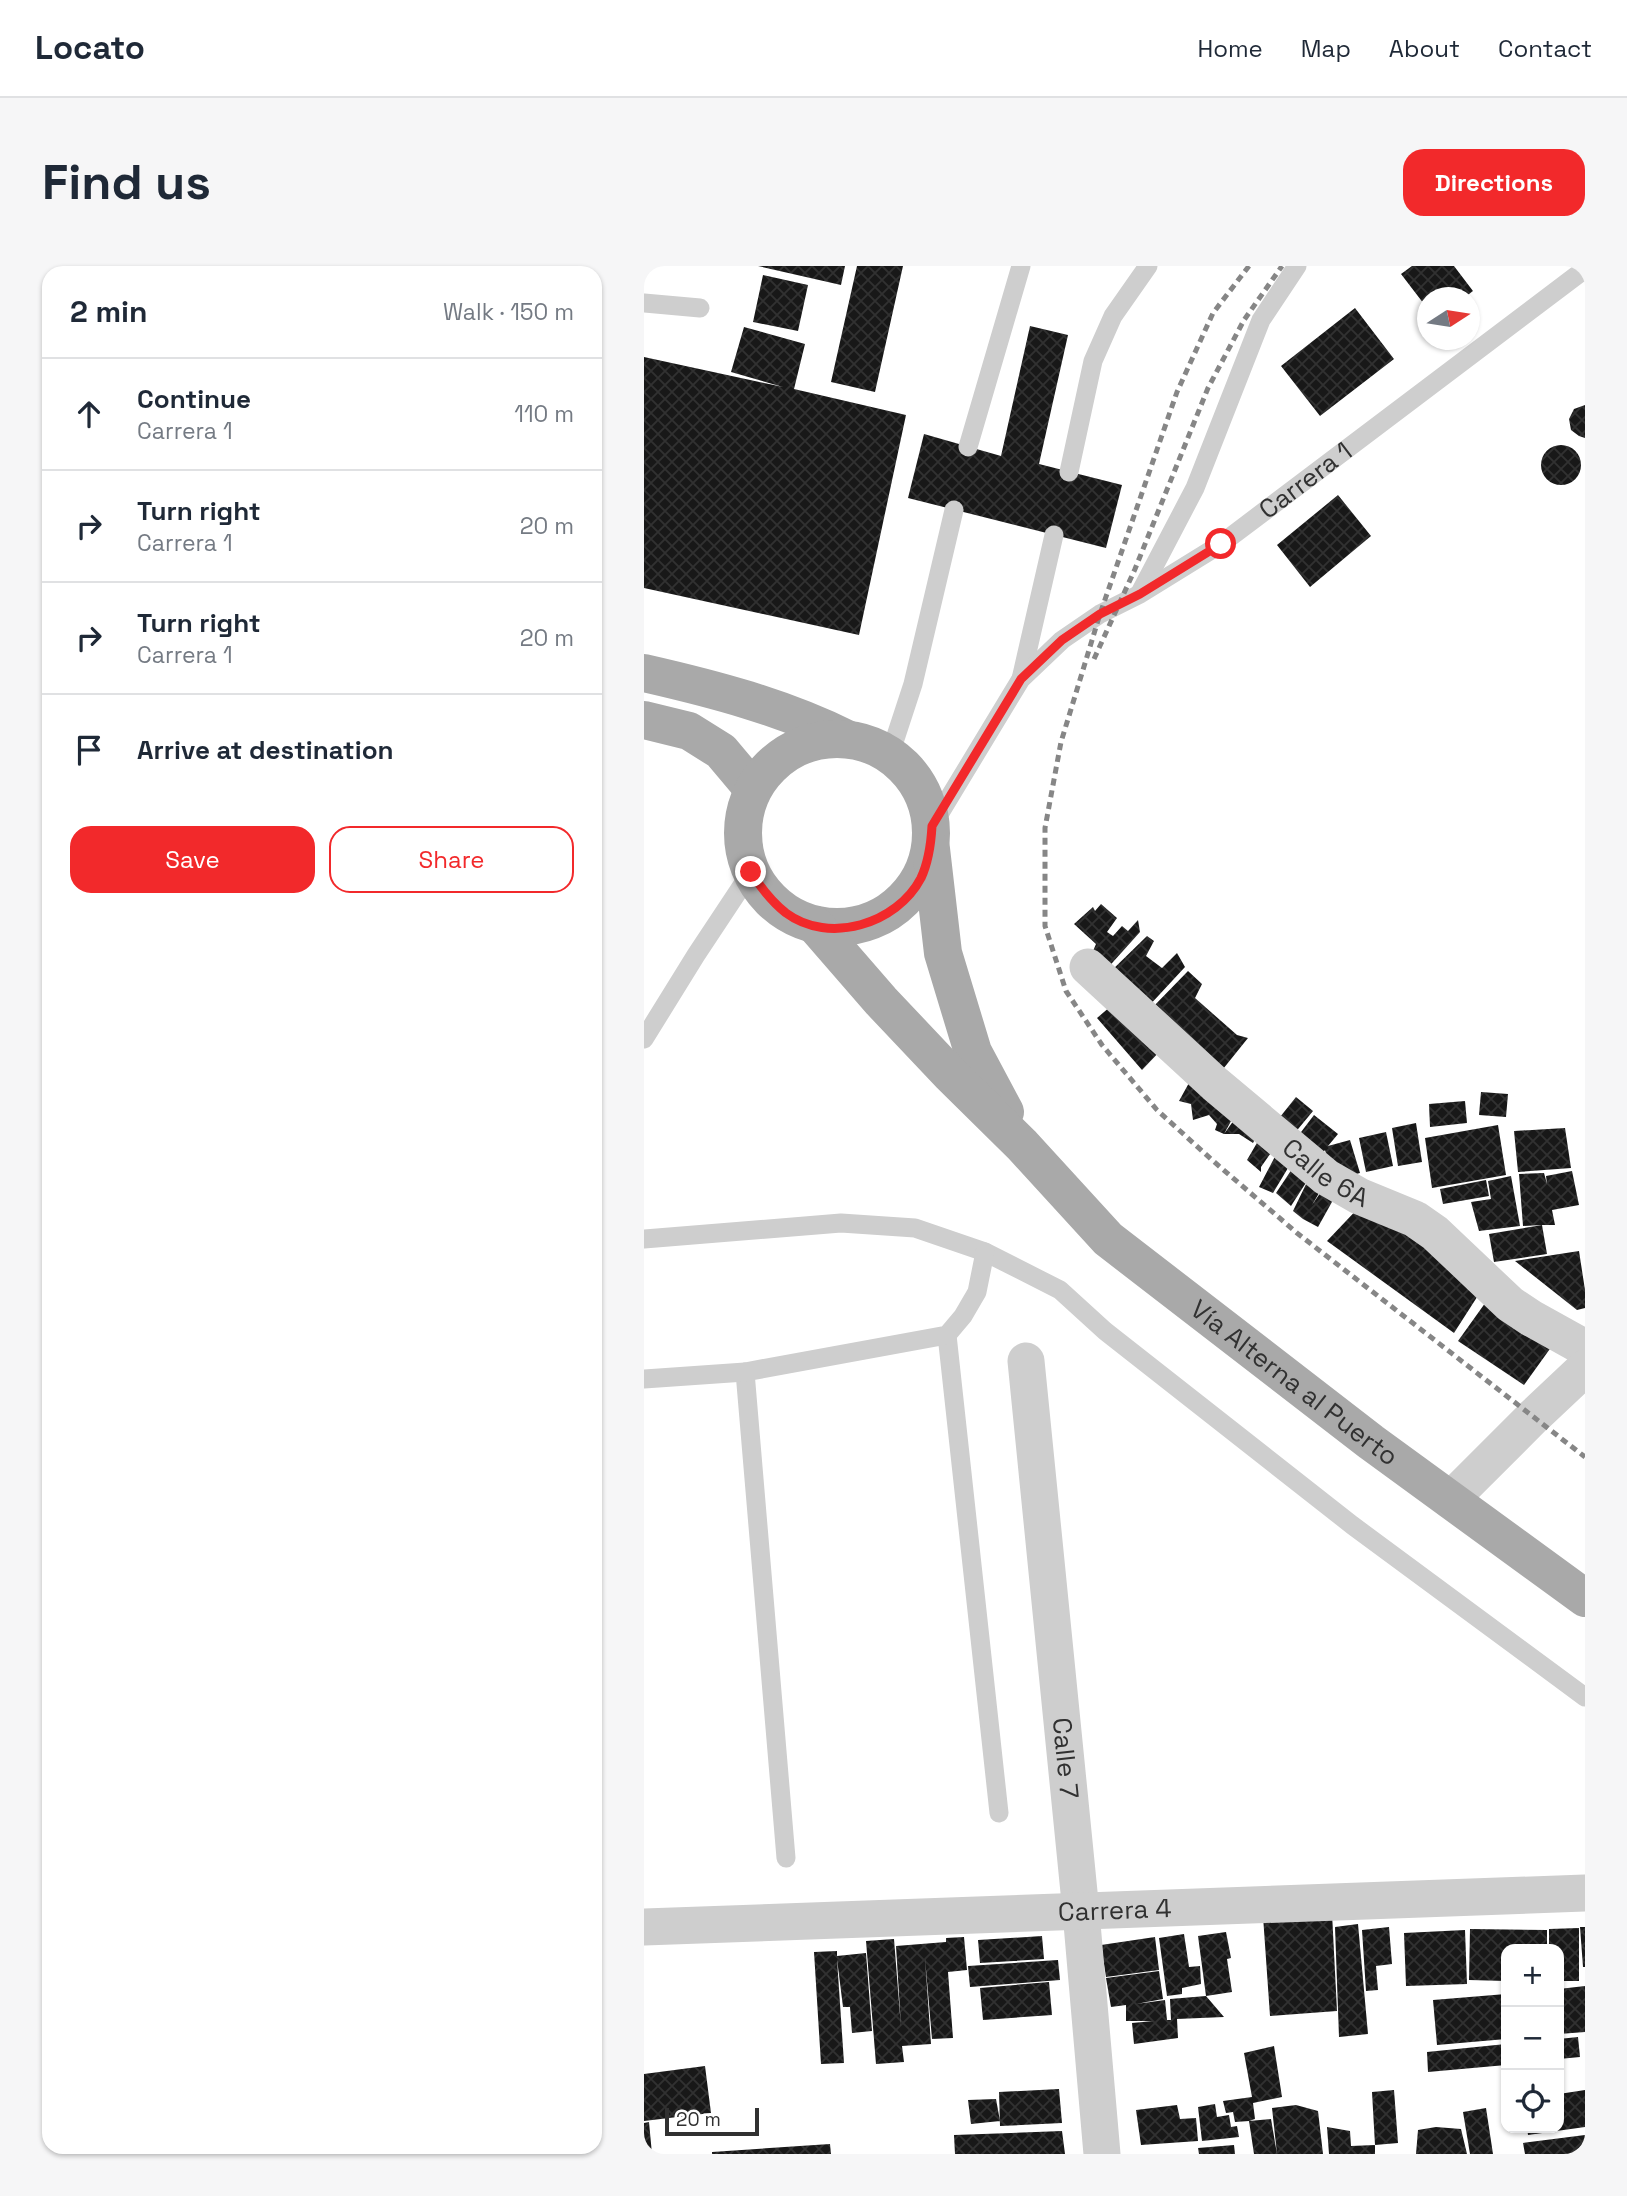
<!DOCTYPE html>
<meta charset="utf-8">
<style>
:root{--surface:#fff;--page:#f6f6f7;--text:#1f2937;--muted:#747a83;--line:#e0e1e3;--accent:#f2292b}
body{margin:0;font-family:"Space Grotesk",sans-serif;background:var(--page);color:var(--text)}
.controls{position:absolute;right:21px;bottom:21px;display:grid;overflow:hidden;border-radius:14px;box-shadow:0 2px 5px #0004}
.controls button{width:63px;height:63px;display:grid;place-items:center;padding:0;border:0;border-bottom:2px solid var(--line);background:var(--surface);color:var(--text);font:35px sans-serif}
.compass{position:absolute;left:773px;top:21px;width:63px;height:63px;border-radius:50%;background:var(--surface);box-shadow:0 2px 5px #0004;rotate:78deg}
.scale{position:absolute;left:21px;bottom:18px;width:94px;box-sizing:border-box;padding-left:7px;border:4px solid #313131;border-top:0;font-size:19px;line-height:24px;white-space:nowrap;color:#313131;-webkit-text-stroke:5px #fff;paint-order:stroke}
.stop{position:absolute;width:21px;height:21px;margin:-16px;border:5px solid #f2292b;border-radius:50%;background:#fff}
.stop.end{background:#f2292b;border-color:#fff;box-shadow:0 2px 7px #0008}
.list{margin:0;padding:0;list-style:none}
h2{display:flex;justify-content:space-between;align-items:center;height:91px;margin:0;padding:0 28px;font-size:30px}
h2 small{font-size:23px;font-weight:400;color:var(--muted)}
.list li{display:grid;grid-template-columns:46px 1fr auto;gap:21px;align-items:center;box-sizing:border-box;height:112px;padding:0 28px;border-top:2px solid var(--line)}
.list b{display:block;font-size:26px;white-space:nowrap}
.list p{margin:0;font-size:23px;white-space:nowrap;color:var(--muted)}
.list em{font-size:23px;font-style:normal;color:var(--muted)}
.actions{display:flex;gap:14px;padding:21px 28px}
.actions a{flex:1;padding:16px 0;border:2px solid var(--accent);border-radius:21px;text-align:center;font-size:24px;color:var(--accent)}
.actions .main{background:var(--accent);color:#fff}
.icon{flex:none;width:38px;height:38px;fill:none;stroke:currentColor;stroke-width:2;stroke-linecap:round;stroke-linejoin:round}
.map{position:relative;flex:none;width:941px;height:1888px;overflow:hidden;border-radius:21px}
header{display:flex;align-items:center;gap:42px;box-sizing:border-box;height:98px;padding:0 35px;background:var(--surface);border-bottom:2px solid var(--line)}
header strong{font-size:33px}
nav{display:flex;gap:38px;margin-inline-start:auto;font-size:24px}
.intro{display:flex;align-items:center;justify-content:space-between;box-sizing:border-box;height:168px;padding:0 42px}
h1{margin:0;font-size:49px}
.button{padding:18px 32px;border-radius:21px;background:var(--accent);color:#fff;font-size:24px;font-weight:700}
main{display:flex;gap:42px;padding:0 42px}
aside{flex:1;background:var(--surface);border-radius:21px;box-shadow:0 2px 5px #0004}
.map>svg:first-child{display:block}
.building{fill:url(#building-cross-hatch)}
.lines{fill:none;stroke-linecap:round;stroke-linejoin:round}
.lane{stroke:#cecece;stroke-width:19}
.street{stroke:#cecece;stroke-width:37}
.primary{stroke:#a9a9a9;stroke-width:38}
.rail{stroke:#868686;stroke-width:5;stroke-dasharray:7 5;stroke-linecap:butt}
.route{stroke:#f2292b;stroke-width:9}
.labels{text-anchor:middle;stroke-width:7;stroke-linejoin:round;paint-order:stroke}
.street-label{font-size:26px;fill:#313131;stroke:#fff}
</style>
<header>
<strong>Locato</strong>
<nav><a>Home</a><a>Map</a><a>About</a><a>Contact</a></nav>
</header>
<div class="intro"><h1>Find us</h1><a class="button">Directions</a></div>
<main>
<aside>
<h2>2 min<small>Walk · 150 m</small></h2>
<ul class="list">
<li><svg class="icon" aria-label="ahead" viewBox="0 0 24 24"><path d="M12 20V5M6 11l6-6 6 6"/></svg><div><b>Continue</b><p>Carrera 1</p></div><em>110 m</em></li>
<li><svg class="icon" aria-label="right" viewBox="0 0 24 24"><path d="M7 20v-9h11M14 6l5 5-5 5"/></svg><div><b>Turn right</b><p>Carrera 1</p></div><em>20 m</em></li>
<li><svg class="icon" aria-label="right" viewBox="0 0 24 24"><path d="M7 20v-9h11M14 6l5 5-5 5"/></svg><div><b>Turn right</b><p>Carrera 1</p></div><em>20 m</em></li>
<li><svg class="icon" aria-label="arrive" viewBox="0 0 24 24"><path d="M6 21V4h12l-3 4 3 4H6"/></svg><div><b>Arrive at destination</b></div></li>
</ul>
<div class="actions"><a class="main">Save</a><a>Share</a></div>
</aside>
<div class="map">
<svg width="941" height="1888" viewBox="0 0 941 1888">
<defs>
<pattern id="building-cross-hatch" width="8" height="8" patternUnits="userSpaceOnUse" patternTransform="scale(1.75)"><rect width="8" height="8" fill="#181818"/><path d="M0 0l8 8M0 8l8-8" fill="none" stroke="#313131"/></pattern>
</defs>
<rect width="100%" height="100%" fill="#fff"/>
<path class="building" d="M 114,0 L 201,0 L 197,19 Z
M 213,0 L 259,0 L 231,126 L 187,116 Z
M 768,0 L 810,0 L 829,25 L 820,32 L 783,32 L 783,42 L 757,8 Z
M 119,9 L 164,19 L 154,65 L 109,56 Z
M 711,42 L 750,93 L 676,150 L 637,100 Z
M 386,60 L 424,69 L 395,198 L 478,219 L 462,282 L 264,232 L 280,168 L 357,190 Z
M 100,61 L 161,78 L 150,123 L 262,149 L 215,369 L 0,322 L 0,91 L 139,121 L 87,106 Z
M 941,139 L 941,172 L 935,170 L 927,164 L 925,153 L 930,143 Z
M897 199a20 20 0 1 1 40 0a20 20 0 1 1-40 0Z
M 694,229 L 727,270 L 666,321 L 633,279 Z
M 457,638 L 473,652 L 463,666 L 469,670 L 478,660 L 484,665 L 494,654 L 496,666 L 460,706 L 446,692 L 452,678 L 430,658 L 449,641 L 451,645 Z
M 503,670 L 510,675 L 502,690 L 518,702 L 533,687 L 541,701 L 503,742 L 463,709 Z
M 544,705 L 558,718 L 551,732 L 593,769 L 604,772 L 575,808 L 507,743 Z
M 474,734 L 519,782 L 498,804 L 453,752 Z
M 551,806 L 592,846 L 580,868 L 595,847 L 617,862 L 609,877 L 595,868 L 580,868 L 571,864 L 573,858 L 565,849 L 549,854 L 547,838 L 535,835 Z
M 837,826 L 864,828 L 862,851 L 835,849 Z
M 652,831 L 669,845 L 645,874 L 628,861 Z
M 821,835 L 823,857 L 786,861 L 785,838 Z
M 670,849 L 694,868 L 684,880 L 706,874 L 716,907 L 689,914 L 681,884 L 674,893 L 651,874 Z
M 772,857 L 778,896 L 754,900 L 748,862 Z
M 854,859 L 862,909 L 788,922 L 781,872 Z
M 921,862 L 927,902 L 874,906 L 870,865 Z
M 742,866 L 749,900 L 722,906 L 715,872 Z
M 617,870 L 631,881 L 617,901 L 617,906 L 603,894 Z
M 636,881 L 650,892 L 629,927 L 615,921 Z
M 652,897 L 681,917 L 668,939 L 681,920 L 693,927 L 674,961 L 659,953 L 649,945 L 665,912 L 647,940 L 632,927 Z
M 928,905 L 935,939 L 908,944 L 911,959 L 898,959 L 903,988 L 850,996 L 845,968 L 898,959 L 879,960 L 875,908 L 900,907 L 903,918 L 902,910 Z
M 867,910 L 876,960 L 835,965 L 827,936 L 847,933 L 844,915 Z
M 842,914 L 845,930 L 799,938 L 796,923 Z
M 720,936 L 769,961 L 835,1028 L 810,1067 L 683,975 Z
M 935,985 L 941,1024 L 941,1042 L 933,1044 L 871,995 Z
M 844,1033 L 908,1080 L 880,1119 L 814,1075 Z
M 688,1647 L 693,1745 L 626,1750 L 619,1650 Z
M 714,1658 L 724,1768 L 695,1771 L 691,1661 Z
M 745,1661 L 748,1698 L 732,1700 L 734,1724 L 722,1725 L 718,1664 Z
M 936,1661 L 941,1661 L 941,1701 L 939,1701 Z
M 935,1662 L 935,1715 L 915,1715 L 915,1683 L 905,1683 L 905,1663 Z
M 826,1663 L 903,1664 L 903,1683 L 862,1683 L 862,1715 L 825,1714 Z
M 821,1664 L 823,1718 L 762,1720 L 760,1667 Z
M 582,1666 L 587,1692 L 583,1693 L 588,1726 L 562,1730 L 554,1670 Z
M 540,1668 L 545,1701 L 556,1700 L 557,1718 L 538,1722 L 538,1728 L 523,1730 L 515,1672 Z
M 398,1670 L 400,1693 L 336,1697 L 334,1674 Z
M 320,1671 L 323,1704 L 304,1706 L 309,1772 L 288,1773 L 281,1692 L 287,1778 L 258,1780 L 260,1796 L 232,1798 L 222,1675 L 250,1673 L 257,1761 L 252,1680 L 302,1676 L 302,1672 Z
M 511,1671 L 515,1704 L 462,1711 L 457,1679 Z
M 193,1685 L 193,1690 L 222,1687 L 228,1765 L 208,1767 L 206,1741 L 199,1741 L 193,1693 L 200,1797 L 177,1798 L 170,1686 Z
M 414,1694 L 416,1714 L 326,1721 L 324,1700 Z
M 515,1705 L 519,1733 L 492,1738 L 521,1734 L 523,1754 L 527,1754 L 526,1733 L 562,1730 L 580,1751 L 533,1753 L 534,1772 L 490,1778 L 488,1757 L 509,1755 L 482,1755 L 482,1739 L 467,1741 L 462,1712 Z
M 405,1716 L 408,1749 L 339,1754 L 336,1722 Z
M 941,1720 L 941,1766 L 915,1768 L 915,1723 Z
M 862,1728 L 862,1773 L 793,1779 L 789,1734 Z
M 934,1771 L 936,1791 L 915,1793 L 915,1773 Z
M 862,1778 L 862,1799 L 784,1806 L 783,1786 Z
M 630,1780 L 638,1831 L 609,1837 L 611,1853 L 605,1855 L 591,1856 L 589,1846 L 582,1847 L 579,1835 L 608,1831 L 600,1787 Z
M 61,1800 L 67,1847 L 0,1855 L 0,1808 Z
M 415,1823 L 418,1857 L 356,1860 L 355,1826 Z
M 750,1824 L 754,1877 L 731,1879 L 728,1826 Z
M 941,1824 L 941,1861 L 884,1869 L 883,1862 L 915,1862 L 915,1828 Z
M 352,1833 L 356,1855 L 327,1858 L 324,1834 Z
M 571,1838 L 573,1851 L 585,1849 L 587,1861 L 593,1860 L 595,1871 L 558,1875 L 554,1841 Z
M 533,1839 L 536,1853 L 552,1852 L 554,1875 L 497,1879 L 492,1844 Z
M 652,1839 L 674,1845 L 679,1888 L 633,1888 L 628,1842 Z
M 842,1842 L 849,1888 L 826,1888 L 819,1846 Z
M 627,1853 L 633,1888 L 610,1888 L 605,1855 Z
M 5,1856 L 8,1888 L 0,1888 L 0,1857 Z
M 683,1861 L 706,1865 L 707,1880 L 731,1879 L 731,1888 L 685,1888 Z
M 792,1861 L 817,1863 L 823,1888 L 772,1888 L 774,1864 Z
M 418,1865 L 421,1888 L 311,1888 L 310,1869 Z
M 941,1869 L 941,1888 L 881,1888 L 879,1877 Z
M 186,1878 L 187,1888 L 68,1888 L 68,1886 Z
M 590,1879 L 591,1888 L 555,1888 L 554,1882 Z"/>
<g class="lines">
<g class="lane">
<path d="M 0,37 L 56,42"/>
<path d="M 324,181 L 377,0"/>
<path d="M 425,206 L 449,95 L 469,50 L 504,0"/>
<path d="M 496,327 L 551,222 L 617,54 L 653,0"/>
<path d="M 377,413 L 410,269"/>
<path d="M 238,484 L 250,476 L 269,418 L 310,244"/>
<path id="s1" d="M 288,560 L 377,413 L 418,374 L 456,348 L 496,328 L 577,278 L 941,3"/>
<path d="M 0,773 L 52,689 L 107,606"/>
<path d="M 0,973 L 197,957 L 271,962 L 341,986 L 416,1024 L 461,1065 L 708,1259 L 941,1431"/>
<path d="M 303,1069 L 355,1547"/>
<path d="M 101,1106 L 142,1592"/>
<path d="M 0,1113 L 101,1106 L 303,1069 L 319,1050 L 333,1026 L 341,986"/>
</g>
<g class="street">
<path id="s2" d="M 444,701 L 571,818 L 682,911 L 715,930 L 771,953 L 791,967 L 866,1038 L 887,1052 L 941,1082"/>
<path id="s3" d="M 382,1095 L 437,1646 L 458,1888"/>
<path d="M 806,1234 L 889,1151 L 941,1102"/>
<path id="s4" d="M 0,1661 L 941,1627"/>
</g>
<g class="primary">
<path d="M 0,407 C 70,423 139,441 203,473"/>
<path d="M 0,454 L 45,465 L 77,485 L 109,523"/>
<circle cx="193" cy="567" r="94"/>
<path d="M 287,583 L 299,687 L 329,786 L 361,846"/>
<path id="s5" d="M 171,659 L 237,735 L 306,808 L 378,879 L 464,973 L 727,1176 L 941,1332"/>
</g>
<path class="rail" d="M 605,0 L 569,47 L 533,126 L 456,348 L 417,476 L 401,562 L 401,660 L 422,725 L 458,779 L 513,844 L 568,894 L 653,967 L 941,1191
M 450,393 L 491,303 L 564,122 L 600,54 L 638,0"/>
</g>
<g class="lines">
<path class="route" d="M 107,606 C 117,622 127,635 142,647 C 185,679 253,658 277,612 C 285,595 287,578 288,560 L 377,413 L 418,374 L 456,348 L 496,328 L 577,278"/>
</g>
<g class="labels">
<g class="street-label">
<text dy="9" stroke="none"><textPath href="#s1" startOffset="520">Carrera 1</textPath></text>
<text dy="9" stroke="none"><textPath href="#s2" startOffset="315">Calle 6A</textPath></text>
<text dy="9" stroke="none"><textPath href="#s5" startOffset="665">Vía Alterna al Puerto</textPath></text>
<text dy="9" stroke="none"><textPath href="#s3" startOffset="399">Calle 7</textPath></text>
<text dy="9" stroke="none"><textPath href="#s4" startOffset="471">Carrera 4</textPath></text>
</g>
</g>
</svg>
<div class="controls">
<button>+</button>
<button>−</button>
<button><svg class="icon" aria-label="locate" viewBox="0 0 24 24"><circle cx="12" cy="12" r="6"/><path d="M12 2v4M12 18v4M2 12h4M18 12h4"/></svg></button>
</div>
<svg class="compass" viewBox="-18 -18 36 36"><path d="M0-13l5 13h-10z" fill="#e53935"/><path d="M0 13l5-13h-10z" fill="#747a83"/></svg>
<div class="scale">20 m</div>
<div class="stop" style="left:577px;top:278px"></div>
<div class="stop end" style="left:107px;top:606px"></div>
</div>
</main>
